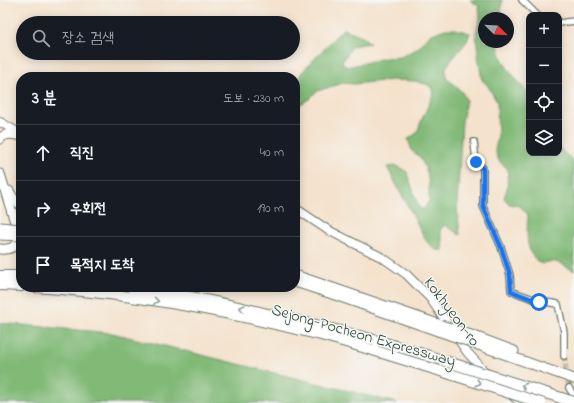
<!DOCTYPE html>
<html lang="ko">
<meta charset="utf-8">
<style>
:root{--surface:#171b24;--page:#20242c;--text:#f1f3f6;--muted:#9ea1a6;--line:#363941}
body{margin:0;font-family:"Indie Flower","Poor Story",sans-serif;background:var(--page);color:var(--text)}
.controls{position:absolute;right:12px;top:12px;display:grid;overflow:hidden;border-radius:8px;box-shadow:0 2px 10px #0003}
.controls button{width:36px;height:36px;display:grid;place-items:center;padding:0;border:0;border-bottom:1px solid var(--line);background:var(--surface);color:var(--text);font:20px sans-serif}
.compass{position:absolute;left:478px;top:12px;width:36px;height:36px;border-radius:50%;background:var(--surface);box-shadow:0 2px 10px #0003;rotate:114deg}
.stop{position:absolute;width:12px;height:12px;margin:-9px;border:3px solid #1a73e8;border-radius:50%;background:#fff}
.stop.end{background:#1a73e8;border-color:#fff;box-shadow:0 1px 4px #0008}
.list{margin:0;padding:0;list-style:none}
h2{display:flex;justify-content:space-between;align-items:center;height:52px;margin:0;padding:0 16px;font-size:17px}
h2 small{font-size:13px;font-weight:400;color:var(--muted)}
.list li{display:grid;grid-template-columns:26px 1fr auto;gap:12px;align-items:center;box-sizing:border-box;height:56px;padding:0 16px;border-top:1px solid var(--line)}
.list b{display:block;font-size:15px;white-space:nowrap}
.list em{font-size:13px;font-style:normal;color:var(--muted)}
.icon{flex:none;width:22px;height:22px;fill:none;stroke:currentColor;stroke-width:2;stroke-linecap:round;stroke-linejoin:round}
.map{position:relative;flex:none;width:574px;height:403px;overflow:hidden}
.search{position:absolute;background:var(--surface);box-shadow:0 2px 10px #0003;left:16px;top:16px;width:284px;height:44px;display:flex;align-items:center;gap:10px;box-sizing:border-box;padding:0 14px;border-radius:22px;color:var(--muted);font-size:15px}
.panel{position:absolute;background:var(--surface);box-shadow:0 2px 10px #0003;left:16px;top:72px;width:284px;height:220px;border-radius:16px}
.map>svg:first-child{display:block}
.forest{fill:#81b977;stroke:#507b56}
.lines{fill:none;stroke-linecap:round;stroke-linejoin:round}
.minor-tunnel{stroke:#c9c1ae;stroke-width:5.5;stroke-dasharray:5.5 3;stroke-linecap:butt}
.minor-casing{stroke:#6a7769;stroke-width:8}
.secondary-casing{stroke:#6a7769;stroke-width:10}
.trunk-casing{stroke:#6a7769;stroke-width:11}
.motorway-casing{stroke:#6a7769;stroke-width:12}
.minor{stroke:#fff;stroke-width:5.5}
.secondary{stroke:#fff;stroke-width:8}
.trunk{stroke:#fff;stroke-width:9}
.motorway{stroke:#fff;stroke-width:10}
.trunk-bridge-casing{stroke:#6a7769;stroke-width:11;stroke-linecap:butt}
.motorway-bridge-casing{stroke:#6a7769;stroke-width:12;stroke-linecap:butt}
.trunk-bridge{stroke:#fff;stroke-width:9}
.motorway-bridge{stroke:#fff;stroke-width:10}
.oneway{stroke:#8f9e9a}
.route{stroke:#1a73e8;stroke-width:5}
.labels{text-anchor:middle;stroke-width:3;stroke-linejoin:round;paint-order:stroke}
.street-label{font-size:16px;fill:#1f3d34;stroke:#f6f6f2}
</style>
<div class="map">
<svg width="574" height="403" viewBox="0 0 574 403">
<rect width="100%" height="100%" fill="#f6f6f2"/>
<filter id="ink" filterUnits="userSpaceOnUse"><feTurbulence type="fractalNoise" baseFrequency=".025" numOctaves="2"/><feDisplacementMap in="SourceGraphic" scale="8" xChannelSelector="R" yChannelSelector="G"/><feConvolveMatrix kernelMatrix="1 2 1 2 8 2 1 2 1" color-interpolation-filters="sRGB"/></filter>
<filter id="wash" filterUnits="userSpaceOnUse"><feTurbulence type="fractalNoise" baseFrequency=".012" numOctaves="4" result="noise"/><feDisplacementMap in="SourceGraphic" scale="16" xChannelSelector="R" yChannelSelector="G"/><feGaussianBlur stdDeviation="0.9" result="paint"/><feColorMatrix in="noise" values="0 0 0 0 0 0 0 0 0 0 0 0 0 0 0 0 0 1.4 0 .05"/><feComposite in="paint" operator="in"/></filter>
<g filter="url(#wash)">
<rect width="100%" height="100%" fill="#f4e2cc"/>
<path class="forest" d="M 470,0 L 502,0 L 501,18 L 484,18 L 484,42 L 498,42 C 500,64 512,73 525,90 L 529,92 L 529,153 L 559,153 L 559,147 L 574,162 L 574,271 C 562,264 554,258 541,264 C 524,252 527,234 528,215 L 520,206 L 509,204 L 504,198 L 507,189 L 508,169 L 499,161 L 495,150 L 498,136 L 497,102 L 488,86 L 482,80 L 478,56 L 476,33 L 480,18 L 479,6 Z
M 343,29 L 360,35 L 370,43 L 352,46 L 342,63 L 347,67 L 385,58 L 401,57 L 419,47 L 430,35 L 445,29 L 455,29 L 470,33 L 467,41 L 446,67 L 446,78 L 462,92 L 466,100 L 462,122 L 457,206 L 460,235 L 445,225 L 440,230 L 442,238 L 443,250 L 436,250 L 427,242 L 387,167 L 397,166 L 407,172 L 419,208 L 424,209 L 429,201 L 429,184 L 427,172 L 420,157 L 412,151 L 408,139 L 417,133 C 421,118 429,106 434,92 L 429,85 L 415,81 L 392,80 L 354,84 L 343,83 L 317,91 L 309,99 L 301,104 L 295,106 L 295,85 L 302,72 Z
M 0,323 L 112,333 L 397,403 L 0,403 Z"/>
</g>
<g filter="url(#ink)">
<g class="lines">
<path class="minor-tunnel" d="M 564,356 L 569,388"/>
<defs>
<path id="minor" d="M 522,0 L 537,15
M 559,23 L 574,21
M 474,142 L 476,161 L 483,168 L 483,206 L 501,247 L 510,275 L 511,291 L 539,301 L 558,304 L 564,332 L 564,356
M 569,388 L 574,396"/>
<path id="secondary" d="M 0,122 L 21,134
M 295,208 L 328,230 L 383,258 L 406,274 L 430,298 L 467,352 L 487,374 L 521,403"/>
<path id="trunk" d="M 0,139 C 5,132 14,134 21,136
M 0,174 L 19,235
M 9,191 L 13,198 L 21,205
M 0,249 C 9,250 15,248 20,240
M 295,275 L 441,325
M 295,282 L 332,294 L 438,331
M 474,336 L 514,351
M 470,342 L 574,379"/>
<path id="motorway" d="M 0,276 L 21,276
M 0,285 L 21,286
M 34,287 C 131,293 227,311 321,335 C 361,346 401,359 441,371
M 131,287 C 177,293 222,303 268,314 C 322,326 376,339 429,356"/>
</defs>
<use href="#minor" class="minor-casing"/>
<use href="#secondary" class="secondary-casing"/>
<use href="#trunk" class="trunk-casing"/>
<use href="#motorway" class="motorway-casing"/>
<use href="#minor" class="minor"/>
<use href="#secondary" class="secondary"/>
<use href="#trunk" class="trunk"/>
<use href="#motorway" class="motorway"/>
<defs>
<path id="trunk-bridge" d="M 0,227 L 21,229
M 0,235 L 21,236
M 441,325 L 474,336
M 438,331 L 470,342"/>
<path id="motorway-bridge" d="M 429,356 L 574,402
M 441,371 L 541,403"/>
</defs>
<use href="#trunk-bridge" class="trunk-bridge-casing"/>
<use href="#motorway-bridge" class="motorway-bridge-casing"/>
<use href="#trunk-bridge" class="trunk-bridge"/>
<use href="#motorway-bridge" class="motorway-bridge"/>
</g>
<defs><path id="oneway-chevron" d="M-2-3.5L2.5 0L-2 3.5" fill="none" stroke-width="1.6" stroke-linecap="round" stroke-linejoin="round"/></defs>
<g class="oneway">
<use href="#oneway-chevron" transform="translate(156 301) rotate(8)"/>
<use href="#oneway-chevron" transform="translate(242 308) rotate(-166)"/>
<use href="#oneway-chevron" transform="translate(478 383) rotate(18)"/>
<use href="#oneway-chevron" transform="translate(524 386) rotate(-163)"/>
</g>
</g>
<g class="lines" filter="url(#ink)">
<path class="route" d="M 476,162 L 483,168 L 483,206 L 501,247 L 510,275 L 511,291 L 539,302"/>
</g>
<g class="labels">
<g class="street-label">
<text transform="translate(453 311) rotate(53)" y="6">Kokhyeon-ro</text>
<text transform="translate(364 334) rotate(16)" y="6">Sejong-Pocheon Expressway</text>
</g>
</g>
</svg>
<div class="controls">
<button>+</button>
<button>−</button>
<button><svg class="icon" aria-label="locate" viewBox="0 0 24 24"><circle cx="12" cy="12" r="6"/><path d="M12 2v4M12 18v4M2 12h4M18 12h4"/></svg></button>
<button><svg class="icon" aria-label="layers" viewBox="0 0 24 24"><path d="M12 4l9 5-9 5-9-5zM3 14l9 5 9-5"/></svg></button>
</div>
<svg class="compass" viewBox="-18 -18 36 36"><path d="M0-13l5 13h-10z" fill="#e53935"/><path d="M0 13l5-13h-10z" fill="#9ea1a6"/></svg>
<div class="stop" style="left:539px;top:302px"></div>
<div class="stop end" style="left:476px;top:162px"></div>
<div class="search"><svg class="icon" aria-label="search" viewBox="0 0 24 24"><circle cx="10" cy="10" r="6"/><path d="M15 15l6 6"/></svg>장소 검색</div>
<section class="panel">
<h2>3 분<small>도보 · 230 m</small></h2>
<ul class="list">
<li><svg class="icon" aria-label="ahead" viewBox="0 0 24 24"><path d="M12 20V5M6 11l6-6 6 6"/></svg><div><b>직진</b></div><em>40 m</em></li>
<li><svg class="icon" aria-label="right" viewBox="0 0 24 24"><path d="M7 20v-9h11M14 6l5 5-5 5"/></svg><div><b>우회전</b></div><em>190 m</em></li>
<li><svg class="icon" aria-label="arrive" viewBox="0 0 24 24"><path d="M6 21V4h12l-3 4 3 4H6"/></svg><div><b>목적지 도착</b></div></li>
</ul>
</section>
</div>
